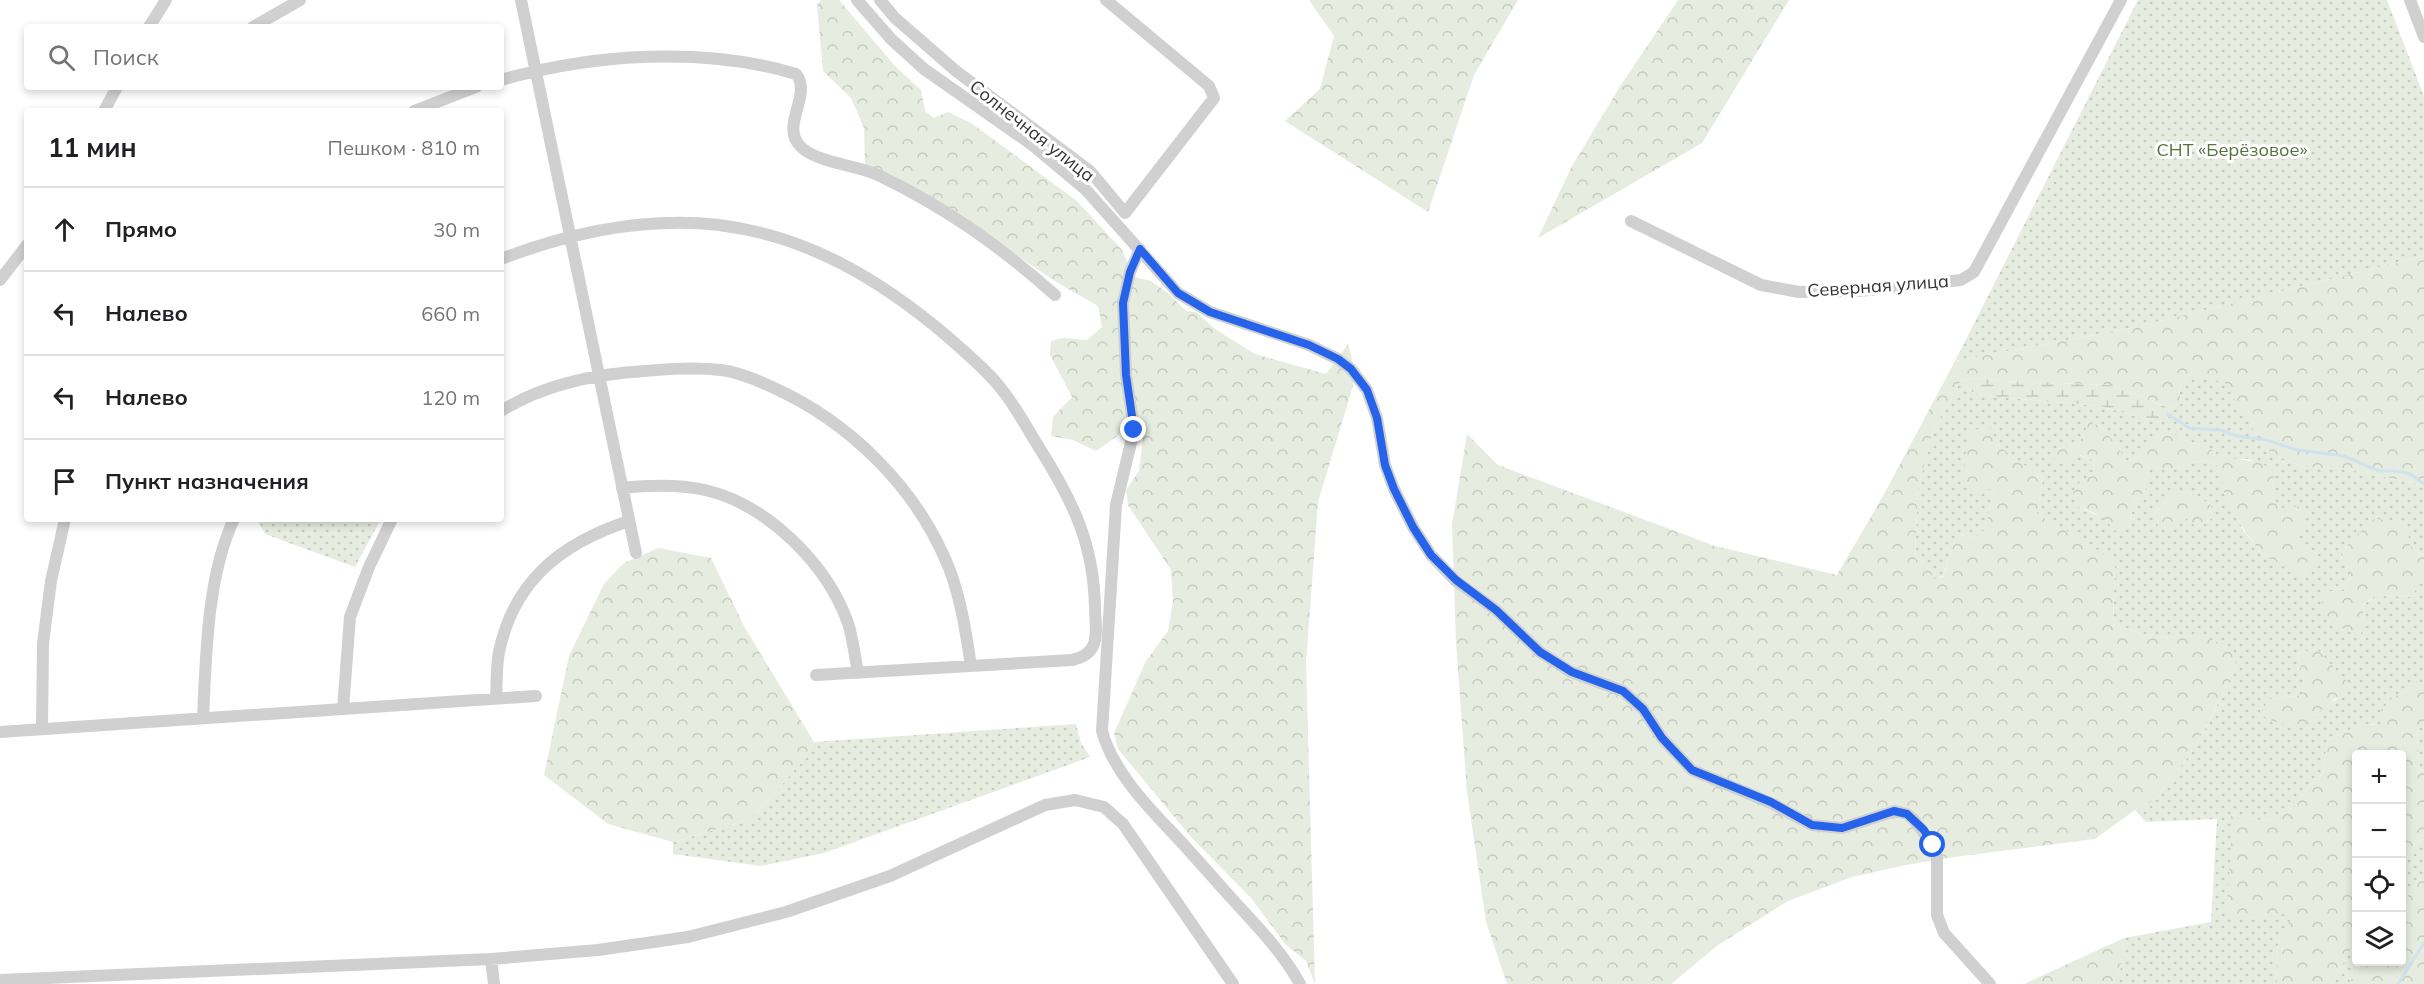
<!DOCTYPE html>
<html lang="ru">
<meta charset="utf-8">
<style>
:root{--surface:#fff;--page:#f2f2f2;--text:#202124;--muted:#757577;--line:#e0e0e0}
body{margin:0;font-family:Mulish,sans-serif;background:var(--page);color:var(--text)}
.controls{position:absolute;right:18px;bottom:18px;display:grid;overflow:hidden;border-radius:6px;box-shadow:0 3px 9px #0003}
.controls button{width:54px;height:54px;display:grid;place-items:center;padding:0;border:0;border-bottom:2px solid var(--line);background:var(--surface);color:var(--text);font:30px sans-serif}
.stop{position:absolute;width:18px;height:18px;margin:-14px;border:4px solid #2563eb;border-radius:50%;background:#fff}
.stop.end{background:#2563eb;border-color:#fff;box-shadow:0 2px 6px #0008}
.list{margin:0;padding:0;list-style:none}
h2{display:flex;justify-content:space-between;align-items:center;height:78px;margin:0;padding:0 24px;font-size:26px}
h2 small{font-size:20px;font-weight:400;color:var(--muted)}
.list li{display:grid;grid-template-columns:39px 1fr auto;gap:18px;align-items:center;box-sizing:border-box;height:84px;padding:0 24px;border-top:2px solid var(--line)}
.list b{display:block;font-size:22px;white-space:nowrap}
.list em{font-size:20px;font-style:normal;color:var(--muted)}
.icon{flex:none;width:33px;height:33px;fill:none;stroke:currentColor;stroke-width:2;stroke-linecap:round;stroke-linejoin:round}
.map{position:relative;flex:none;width:2424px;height:984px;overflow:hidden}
.search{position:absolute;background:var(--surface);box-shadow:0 3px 9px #0003;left:24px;top:24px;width:480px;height:66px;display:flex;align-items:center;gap:15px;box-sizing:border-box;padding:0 21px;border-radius:6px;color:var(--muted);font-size:22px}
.panel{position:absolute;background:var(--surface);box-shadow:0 3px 9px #0003;left:24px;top:108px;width:480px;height:414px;border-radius:6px}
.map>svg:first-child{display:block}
.grass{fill:url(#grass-dots);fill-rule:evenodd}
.forest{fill:url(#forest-crowns)}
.wetland{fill:url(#wetland-marsh)}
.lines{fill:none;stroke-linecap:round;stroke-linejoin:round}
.stream{stroke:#cfe2ee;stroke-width:3}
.street{stroke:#d0d0d0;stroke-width:12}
.route{stroke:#2563eb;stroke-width:8}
.labels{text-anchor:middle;stroke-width:6;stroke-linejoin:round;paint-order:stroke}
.street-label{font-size:18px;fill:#333;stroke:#fff}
.park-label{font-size:18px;fill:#56703f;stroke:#fff}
</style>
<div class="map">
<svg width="2424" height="984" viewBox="0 0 2424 984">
<defs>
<pattern id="grass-dots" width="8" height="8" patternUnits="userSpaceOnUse" patternTransform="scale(1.5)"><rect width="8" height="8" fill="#e6ecdf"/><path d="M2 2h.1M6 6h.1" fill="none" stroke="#c6cbc0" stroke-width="1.8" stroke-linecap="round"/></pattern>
<pattern id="forest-crowns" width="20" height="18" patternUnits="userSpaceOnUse" patternTransform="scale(1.5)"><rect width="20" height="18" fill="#e6ecdf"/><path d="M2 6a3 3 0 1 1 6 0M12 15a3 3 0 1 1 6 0" fill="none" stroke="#c6cbc0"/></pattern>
<pattern id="wetland-marsh" width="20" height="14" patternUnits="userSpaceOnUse" patternTransform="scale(1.5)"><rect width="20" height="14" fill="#e6ecdf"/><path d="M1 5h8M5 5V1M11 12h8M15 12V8" fill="none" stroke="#c6cbc0"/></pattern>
</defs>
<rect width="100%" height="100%" fill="#fff"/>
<path class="grass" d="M 2138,0 L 2387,0 L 2424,96 L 2424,256 L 2136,327 L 1955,361 Z
M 2189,375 L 2225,382 L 2265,449 L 2288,461 L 2303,467 L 2346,469 L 2418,484 L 2424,478 L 2424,556 L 2410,546 L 2348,544 L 2341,559 L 2351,574 L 2344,591 L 2364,622 L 2362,606 L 2376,595 L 2410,597 L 2424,579 L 2424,682 L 2393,697 L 2381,724 L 2360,725 L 2328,740 L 2322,774 L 2309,786 L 2296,806 L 2265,821 L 2231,815 L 2231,849 L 2242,919 L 2295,912 L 2276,949 L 2277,984 L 2111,984 L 2120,971 L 2124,938 L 2211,922 L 2217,819 L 2146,822 L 2135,810 L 2159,797 C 2167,777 2184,766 2194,748 C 2210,722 2223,693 2236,664 L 2195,636 L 2157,638 L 2113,625 L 2115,563 L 2037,514 L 2043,479 L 1996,444 L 1994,489 L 1985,530 L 1971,538 L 1957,533 L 1943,576 L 1932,580 L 1915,559 L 1918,488 L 1933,431 L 1961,380 L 1972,392 L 1986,396 L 2100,406 L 2157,422 L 2168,420 L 2169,408 L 2181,404 L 2179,387 ZM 2088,422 L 2101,426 L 2119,448 L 2125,461 L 2139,457 L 2156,433 L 2208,447 L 2220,456 L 2233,459 L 2248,459 L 2274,472 L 2273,500 L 2284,509 L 2287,535 L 2317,554 L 2262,554 L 2244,531 L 2230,505 L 2224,493 L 2223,478 L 2217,465 L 2202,460 L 2176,468 L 2162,469 L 2149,463 L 2145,491 L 2135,500 L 2128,528 L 2078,507 L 2073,493 L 2081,481 L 2094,474 L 2093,460 L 2079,455 L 2068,463 L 2057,449 L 2072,445 L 2084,437 ZM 2189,492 L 2211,505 L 2212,518 L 2197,527 L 2186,518 L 2154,514 L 2174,493 ZM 2317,649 L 2337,699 L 2322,707 L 2310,722 L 2269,699 L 2302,695 L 2304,679 L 2297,653 Z
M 257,519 L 381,519 L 355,567 L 265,534 Z
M 1076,724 L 1081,743 L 1090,757 L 824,853 L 761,866 L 673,854 L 673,842 L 751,819 L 801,763 L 814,742 Z
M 2417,724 L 2424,727 L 2424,772 L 2419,767 Z
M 2424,835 L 2424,871 L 2402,904 L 2402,863 Z
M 2356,939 L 2356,962 L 2363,962 L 2348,984 L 2332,984 Z"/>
<path class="forest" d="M 821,0 L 839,0 L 895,66 L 921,90 L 925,111 L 934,118 L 948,112 L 971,123 L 1077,201 L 1122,250 L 1134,277 L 1151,281 L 1169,294 L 1186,311 L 1196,312 L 1215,329 L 1255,354 L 1326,374 L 1348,344 L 1353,364 L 1353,386 L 1318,502 L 1306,662 L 1315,984 L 1306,961 L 1286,945 L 1251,898 L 1191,837 L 1118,749 L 1114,733 L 1146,661 L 1168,631 L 1173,602 L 1171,570 L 1128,505 L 1126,490 L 1139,471 L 1143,439 L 1134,430 L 1133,425 L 1096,451 L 1073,440 L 1051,436 L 1053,417 L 1072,397 L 1050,355 L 1051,341 L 1063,338 L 1087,340 L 1102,327 L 1098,306 L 1058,283 L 921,191 L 865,166 L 864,128 L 851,98 L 823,71 L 817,5 Z
M 1309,0 L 1518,0 L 1474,75 L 1428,212 L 1285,121 L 1320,89 L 1334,36 Z
M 1678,0 L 1789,0 L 1702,143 L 1538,238 L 1571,168 L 1619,88 Z
M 2424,256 L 2424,478 L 2418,484 L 2346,469 L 2303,467 L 2288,461 L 2265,449 L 2224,382 L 2189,375 L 2179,387 L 2181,404 L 2169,408 L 2110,385 L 2002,381 L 1979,378 L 1961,380 L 1933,431 L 1918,488 L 1915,559 L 1931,564 L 1932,579 L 1943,577 L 1957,533 L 1971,538 L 1985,530 L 1994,489 L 1976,491 L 1963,479 L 1967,439 L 1971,430 L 1990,428 L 1996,444 L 2043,479 L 2037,514 L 2087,542 L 2115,563 L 2113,625 L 2157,638 L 2195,636 L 2228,645 L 2236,664 C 2223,693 2210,721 2194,748 C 2184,766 2167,777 2159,797 L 2135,810 L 2095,839 L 1947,858 L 1906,865 L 1852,877 L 1788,901 L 1718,945 L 1671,984 L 1507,984 L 1486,922 L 1467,792 L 1456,642 L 1452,525 L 1467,434 L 1498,465 L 1715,546 L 1837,575 L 1883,496 L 1955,361 L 2136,327 Z
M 2088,422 L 2101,426 L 2119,448 L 2125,461 L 2139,457 L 2156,432 L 2171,431 L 2182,440 L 2208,447 L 2220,456 L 2262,463 L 2274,472 L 2273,500 L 2284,509 L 2298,506 L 2307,517 L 2301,530 L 2288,535 L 2318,555 L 2309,571 L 2301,575 C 2289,568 2275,563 2264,555 C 2255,548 2226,503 2224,492 C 2221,480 2222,477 2217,465 L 2202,460 L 2176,468 L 2162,469 L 2149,463 L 2145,491 L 2135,500 L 2128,528 L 2114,531 C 2105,516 2094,512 2078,507 L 2073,493 L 2081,481 L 2094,474 L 2093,460 L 2080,455 L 2068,463 L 2053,463 L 2057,449 L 2072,445 L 2084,437 Z
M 2189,492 L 2211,505 L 2212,518 L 2196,527 L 2186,518 L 2173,526 L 2158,527 L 2154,514 L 2174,493 Z
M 2374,519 L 2391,520 L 2407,526 L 2410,546 L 2424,556 L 2424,579 L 2410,597 L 2376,595 L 2362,605 L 2364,622 L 2360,638 L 2331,621 L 2320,607 L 2326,591 L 2344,591 L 2351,574 L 2341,560 L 2348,544 Z
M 658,548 L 711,558 L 745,628 L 814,742 L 801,763 L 751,819 L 673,842 L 608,824 L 544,775 L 569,656 L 604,584 L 624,563 Z
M 2317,649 L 2350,685 C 2337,699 2322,707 2310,722 C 2288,726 2279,726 2260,714 L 2269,699 L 2302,695 L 2304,679 L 2297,653 Z
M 2424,682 L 2424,727 L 2417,725 L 2419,767 L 2424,772 L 2424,835 L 2402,863 L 2402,754 L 2356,754 L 2356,939 L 2332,984 L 2277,984 L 2276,949 L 2294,913 L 2242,919 L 2226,914 L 2231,849 L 2231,815 L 2265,821 L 2296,806 L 2309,786 L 2322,774 L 2328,740 L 2360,725 L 2381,724 L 2381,710 L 2393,697 Z
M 2424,871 L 2424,984 L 2348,984 L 2363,962 L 2402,962 L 2402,904 Z
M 2124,938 L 2120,971 L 2111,984 L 2024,984 Z"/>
<path class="wetland" d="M 1979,378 L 2002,381 L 2110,385 L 2169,408 L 2168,420 L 2157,422 L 2100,406 L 1986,396 L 1972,392 L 1961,380 Z"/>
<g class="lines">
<path class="stream" d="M 2168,414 L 2189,428 L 2221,430 L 2236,436 L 2266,440 L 2298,450 L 2344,456 L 2379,471 L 2395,471 L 2410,474 L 2424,484
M 2398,984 L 2424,943"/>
<path class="street" d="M 521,0 L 636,553
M 857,0 L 891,39 L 924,69 L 1031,144 L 1086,190 L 1178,293 L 1210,312 L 1309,345 L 1338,359 L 1351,369 L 1367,390 L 1377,418 L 1385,465 L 1394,489 L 1413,527 L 1431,555 L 1456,581 L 1496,610 L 1540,652 L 1571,672 L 1623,691 L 1643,709 L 1662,738 L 1692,770 L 1771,803 L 1812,825 L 1842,828 L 1895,811 L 1907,814 L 1914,820 L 1933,845 L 1937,858 L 1937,915 L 1944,933 L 1990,984
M 880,0 L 895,18 L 956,71 L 1090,171 L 1125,213 L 1214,98 L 1209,86 L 1106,0
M 2410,0 L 2424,37
M 149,27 L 166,0
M 253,27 L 300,0
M 501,80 C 592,54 704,46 796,74 C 813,95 779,126 801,147 C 818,163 856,165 878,175 C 945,207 1000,246 1055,295
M 104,111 L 117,87
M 414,111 L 476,87
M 1631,221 L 1761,285 L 1799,292 L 1859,291 L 1961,280 L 1974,272 L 2121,0
M 1140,249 L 1130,272 L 1123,303 L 1126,375 L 1134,430 L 1116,505 L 1102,731 C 1112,768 1143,802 1169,829 C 1191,852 1212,877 1234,901 C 1258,927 1283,953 1300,984
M 501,259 C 569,233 646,217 719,225 C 808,236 881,280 948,337 C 967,354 988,371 1003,391 C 1017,409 1028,430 1040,449 C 1074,503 1094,545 1095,609 C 1096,633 1101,654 1072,660 L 816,675
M 0,280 L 27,245
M 501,411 C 543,385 595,374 644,371 C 669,369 695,367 721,370 C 738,372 757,380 772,387 C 850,422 917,488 949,568 C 961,599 966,633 971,666
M 622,488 C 650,485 677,484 705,490 C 767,504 827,564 848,623 C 853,639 855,657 858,673
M 496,698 C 497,683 496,667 499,652 C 514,580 562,543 629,521
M 343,709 L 350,617 L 369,567 L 392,519
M 203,718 C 206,656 207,576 234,519
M 42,729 L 43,643 L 51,581 L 65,519
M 0,732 L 536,696
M 491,959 L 494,984
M 0,980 L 491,959 L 598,950 L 688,937 L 786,912 L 890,876 L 1045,805 L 1075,800 L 1104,807 L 1123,824 L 1233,984"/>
</g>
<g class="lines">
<path class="route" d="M 1134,430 L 1126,375 L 1123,303 L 1130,272 L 1140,249 L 1178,293 L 1210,312 L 1309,345 L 1338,359 L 1351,369 L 1367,390 L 1377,418 L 1385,465 L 1394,489 L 1413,527 L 1431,555 L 1456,580 L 1496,610 L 1540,652 L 1572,672 L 1623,691 L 1643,709 L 1662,738 L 1692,770 L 1771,802 L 1812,825 L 1842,828 L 1894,811 L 1907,814 L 1924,830 L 1933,845"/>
</g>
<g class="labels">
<g class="street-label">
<text transform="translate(1032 131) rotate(38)" y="6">Солнечная улица</text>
<text transform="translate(1878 286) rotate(-4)" y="6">Северная улица</text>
</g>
<g class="park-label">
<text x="2232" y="156">СНТ «Берёзовое»</text>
</g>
</g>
</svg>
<div class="controls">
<button>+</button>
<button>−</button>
<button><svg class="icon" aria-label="locate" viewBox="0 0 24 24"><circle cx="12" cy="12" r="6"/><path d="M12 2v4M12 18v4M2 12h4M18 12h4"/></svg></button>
<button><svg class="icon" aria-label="layers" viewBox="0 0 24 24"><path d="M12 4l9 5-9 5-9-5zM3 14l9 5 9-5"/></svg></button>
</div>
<div class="stop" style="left:1933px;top:845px"></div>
<div class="stop end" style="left:1134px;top:430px"></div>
<div class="search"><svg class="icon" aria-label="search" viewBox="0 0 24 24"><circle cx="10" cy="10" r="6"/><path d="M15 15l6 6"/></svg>Поиск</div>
<section class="panel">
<h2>11 мин<small>Пешком · 810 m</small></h2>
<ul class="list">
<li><svg class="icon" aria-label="ahead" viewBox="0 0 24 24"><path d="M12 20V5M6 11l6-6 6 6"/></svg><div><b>Прямо</b></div><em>30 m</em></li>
<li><svg class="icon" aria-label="left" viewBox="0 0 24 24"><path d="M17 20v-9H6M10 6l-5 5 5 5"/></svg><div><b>Налево</b></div><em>660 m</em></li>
<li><svg class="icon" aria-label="left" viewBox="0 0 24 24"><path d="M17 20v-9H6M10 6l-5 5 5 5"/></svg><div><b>Налево</b></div><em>120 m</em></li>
<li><svg class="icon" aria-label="arrive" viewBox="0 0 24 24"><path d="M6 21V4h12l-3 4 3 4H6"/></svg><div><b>Пункт назначения</b></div></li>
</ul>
</section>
</div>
